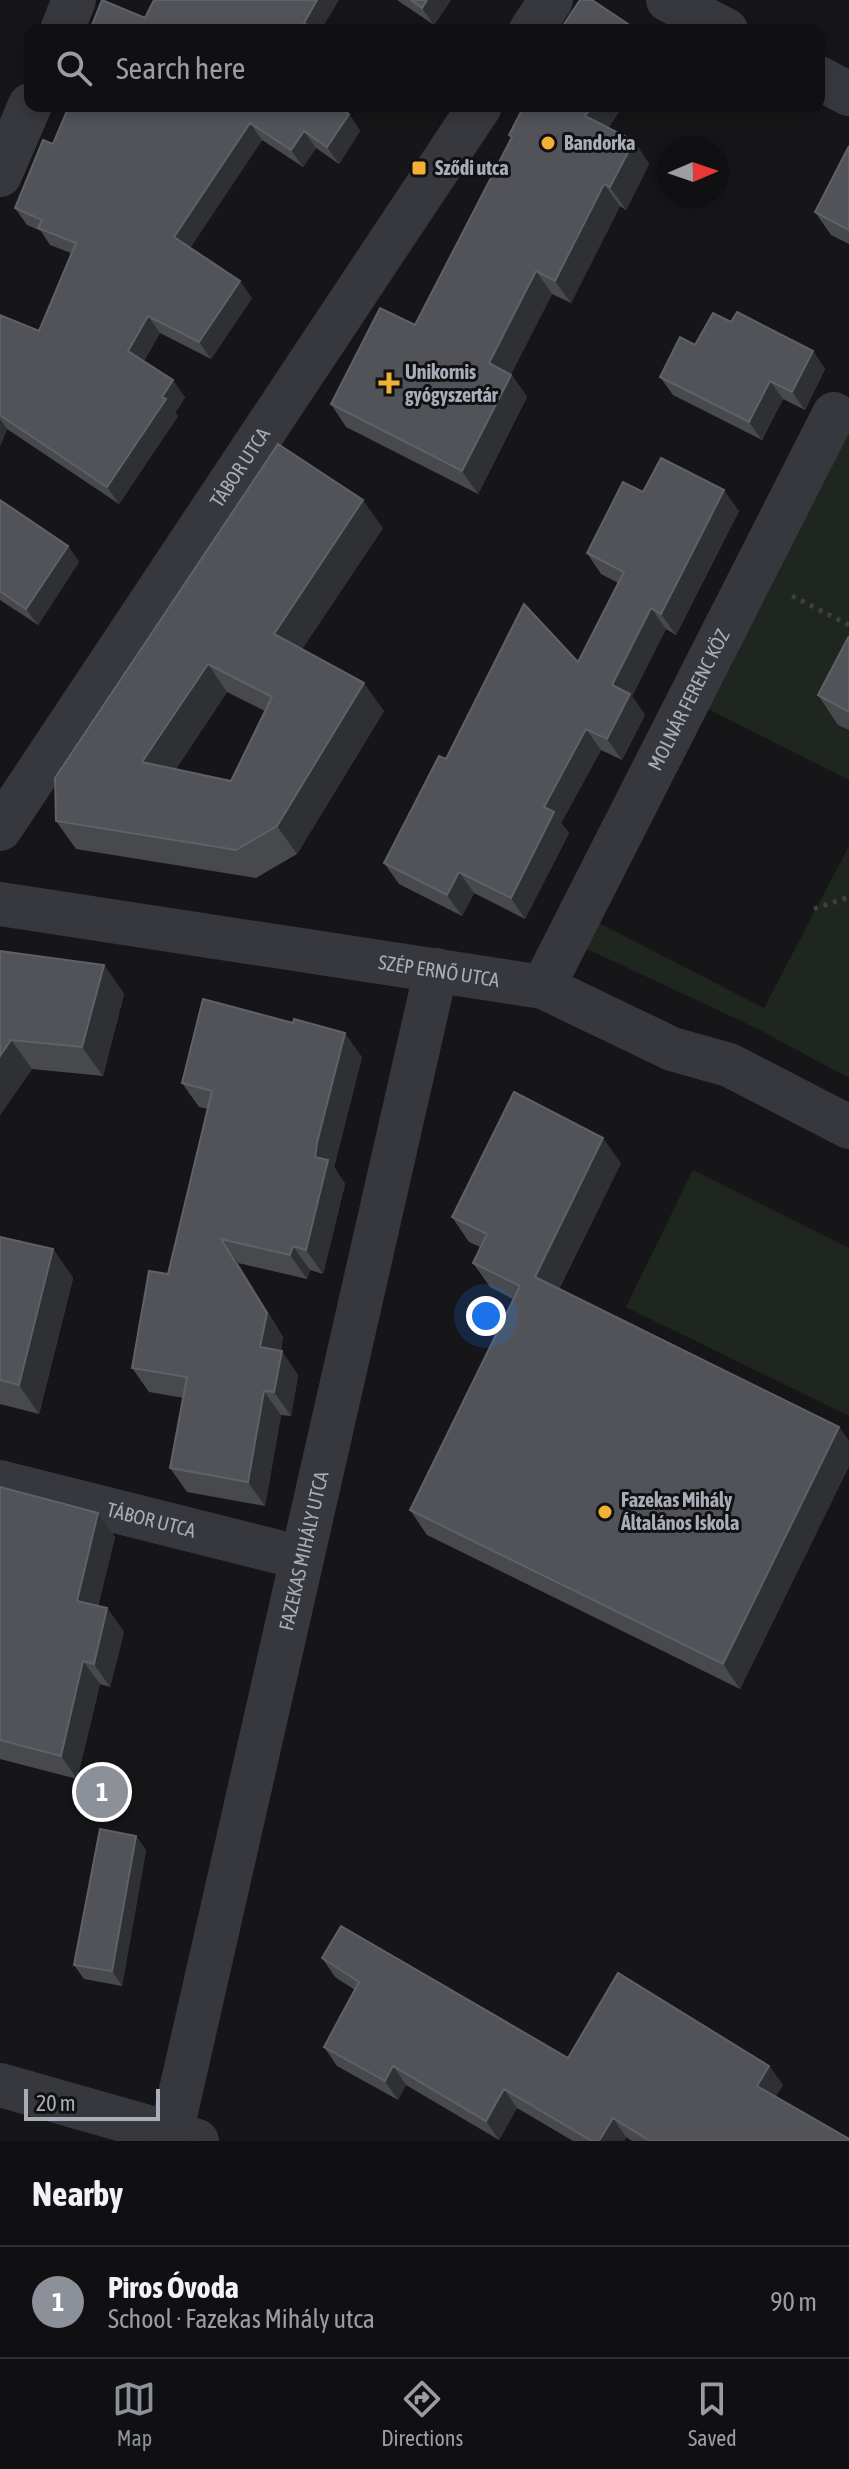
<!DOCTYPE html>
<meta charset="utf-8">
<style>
:root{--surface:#101012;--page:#1e1e20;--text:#f1f3f6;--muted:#9c9d9f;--line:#303032;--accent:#8c9099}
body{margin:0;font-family:"Asap Condensed",sans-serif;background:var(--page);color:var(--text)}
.compass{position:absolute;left:657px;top:136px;width:72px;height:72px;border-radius:50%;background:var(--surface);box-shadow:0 4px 12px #0003;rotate:88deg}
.scale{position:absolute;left:24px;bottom:20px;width:136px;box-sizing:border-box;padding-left:8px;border:4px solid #a8adb8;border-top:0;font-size:22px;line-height:28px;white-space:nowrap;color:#a8adb8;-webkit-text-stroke:6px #111113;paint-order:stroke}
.you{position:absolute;left:486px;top:1316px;width:28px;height:28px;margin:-20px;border:6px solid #fff;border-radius:50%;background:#1a73e8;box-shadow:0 0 0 12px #1a73e833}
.badge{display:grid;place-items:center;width:52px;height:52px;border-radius:50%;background:var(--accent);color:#fff;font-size:26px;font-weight:700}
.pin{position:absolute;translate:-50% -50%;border:4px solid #fff;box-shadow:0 2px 8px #0006}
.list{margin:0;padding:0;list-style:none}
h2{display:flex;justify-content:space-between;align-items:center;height:104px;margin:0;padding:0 32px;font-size:34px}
h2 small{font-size:26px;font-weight:400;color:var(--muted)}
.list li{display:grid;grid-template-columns:52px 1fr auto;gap:24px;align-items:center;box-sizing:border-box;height:112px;padding:0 32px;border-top:2px solid var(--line)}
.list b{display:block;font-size:30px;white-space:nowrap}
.list p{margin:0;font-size:26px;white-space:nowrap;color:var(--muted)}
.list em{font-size:26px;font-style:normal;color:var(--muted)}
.icon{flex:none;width:44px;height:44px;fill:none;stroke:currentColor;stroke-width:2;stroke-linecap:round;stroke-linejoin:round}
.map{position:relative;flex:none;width:849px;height:2141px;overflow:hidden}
.search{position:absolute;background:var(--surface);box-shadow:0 4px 12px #0003;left:24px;right:24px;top:24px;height:88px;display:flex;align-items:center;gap:20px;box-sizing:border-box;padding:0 28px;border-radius:16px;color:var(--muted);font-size:30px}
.sheet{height:216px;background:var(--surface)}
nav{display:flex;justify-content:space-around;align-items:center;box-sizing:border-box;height:112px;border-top:2px solid var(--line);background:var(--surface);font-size:22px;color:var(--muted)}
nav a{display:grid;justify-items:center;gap:4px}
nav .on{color:var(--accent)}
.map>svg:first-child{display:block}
.green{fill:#1e261f}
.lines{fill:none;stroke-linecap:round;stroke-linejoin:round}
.path{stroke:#3d3f44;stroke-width:5;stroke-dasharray:4 6;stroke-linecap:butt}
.minor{stroke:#37383d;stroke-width:44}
.wall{fill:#47494d;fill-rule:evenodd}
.shaded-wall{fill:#2f3033}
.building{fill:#525359;stroke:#5f6168;stroke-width:2;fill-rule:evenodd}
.poi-dot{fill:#f2b134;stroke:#111113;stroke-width:3}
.labels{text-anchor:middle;stroke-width:6;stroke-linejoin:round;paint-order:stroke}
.poi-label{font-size:20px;font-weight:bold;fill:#a8adb8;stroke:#111113;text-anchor:start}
.street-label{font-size:20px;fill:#a8adb8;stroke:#111113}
</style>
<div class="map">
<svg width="849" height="2141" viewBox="0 0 849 2141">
<rect width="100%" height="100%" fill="#161618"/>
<path class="green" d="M 849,422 L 849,780 L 704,707 Z
M 849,846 L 849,1078 L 756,1028 L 585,948 L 597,922 L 764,1008 Z
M 693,1170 L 849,1248 L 849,1416 L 626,1307 Z"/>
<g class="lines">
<path class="path" d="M 792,596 L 849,625
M 814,909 L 849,897"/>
<g class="minor">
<path d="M 668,0 L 726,30"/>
<path d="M 62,30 L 74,0"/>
<path d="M 531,30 L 551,0"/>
<path d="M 819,78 L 849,94"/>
<path d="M 0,175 L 30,105"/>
<path id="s1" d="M 0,829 L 480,106"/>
<path id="s2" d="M 0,904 L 543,987 L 672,1049 L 729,1065 L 849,1127"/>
<path id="s3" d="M 543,987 L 834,414"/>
<path id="s4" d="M 0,1482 L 302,1558"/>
<path d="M 0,2085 L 197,2141"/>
<path id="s5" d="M 171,2134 L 436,970"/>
</g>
</g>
<path class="wall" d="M 397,0 L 451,0 L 434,25 Z
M 524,106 L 623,106 L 608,128 L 634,141 L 649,164 L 626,210 L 620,206 L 571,303 L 552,294 L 511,374 L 527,397 L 478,494 L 346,427 L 331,404 L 415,325 L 511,139 L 509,135 Z
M 349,114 L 360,131 L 339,164 L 316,148 L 303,167 L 262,140 L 190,248 L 252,298 L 211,359 L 160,333 L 144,361 L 185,397 L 175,413 L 178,416 L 119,504 L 7,429 L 0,446 L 0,315 L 39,331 L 71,253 L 50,245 L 41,231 L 27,225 L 15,208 L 53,144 Z
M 849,146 L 849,244 L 831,235 L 815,212 Z
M 731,322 L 813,351 L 825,369 L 805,410 L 783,399 L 762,440 L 673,395 L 660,377 L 695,345 Z
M 643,492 L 739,511 L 676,635 L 666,629 L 632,696 L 645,715 L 622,760 L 601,750 L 561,823 L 569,833 L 525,919 L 474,893 L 462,916 L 399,884 L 384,863 L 446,759 L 578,662 L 618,583 L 601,574 L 587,553 Z
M 0,500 L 68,546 L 79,562 L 38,625 L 0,600 Z
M 383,528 L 302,649 L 384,711 L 297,854 L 256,878 L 76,849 L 56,821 L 55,778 ZM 227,692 L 265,711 L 231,781 L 176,769 Z
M 849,636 L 849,730 L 838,725 L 818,695 Z
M 0,951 L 104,965 L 124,994 L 103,1076 L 32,1069 L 0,1115 Z
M 362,1057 L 334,1167 L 345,1184 L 323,1274 L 310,1270 L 307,1279 L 238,1263 L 283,1337 L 281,1351 L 298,1375 L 291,1416 L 281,1415 L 265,1506 L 187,1492 L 170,1468 L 184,1398 L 149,1392 L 132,1368 L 168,1274 L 208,1109 L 199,1107 L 182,1083 Z
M 621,1163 L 559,1289 L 839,1427 L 849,1441 L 849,1466 L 740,1689 L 427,1535 L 410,1510 L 513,1299 L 490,1287 L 473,1263 L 480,1247 L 469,1242 L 452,1217 Z
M 0,1237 L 53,1249 L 73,1278 L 39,1414 L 0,1404 Z
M 0,1487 L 98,1513 L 115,1537 L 98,1606 L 107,1608 L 124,1632 L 110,1687 L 100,1684 L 77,1779 L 0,1759 Z
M 136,1836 L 146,1850 L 122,1986 L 84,1979 L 74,1965 Z
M 322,1958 L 568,2058 L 769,2066 L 783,2085 L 775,2097 L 849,2141 L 632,2141 L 626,2137 L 624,2141 L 573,2141 L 517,2108 L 499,2140 L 406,2085 L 398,2100 L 337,2066 L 324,2047 L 355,1990 L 335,1977 Z"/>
<path class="shaded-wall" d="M 317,0 L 339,0 L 321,30 L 309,30 L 304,23 Z
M 427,0 L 451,0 L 434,25 L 422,8 Z
M 592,106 L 623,106 L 601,139 L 585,116 Z
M 349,114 L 360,131 L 339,164 L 327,147 Z
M 250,123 L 262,140 L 186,254 L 174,237 Z
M 304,131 L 316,148 L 303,167 L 291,150 Z
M 634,141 L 649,164 L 626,210 L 610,187 Z
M 604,184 L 620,206 L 571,303 L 555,281 Z
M 536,271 L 552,294 L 505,386 L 489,363 Z
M 240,281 L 252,298 L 211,359 L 199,342 Z
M 148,316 L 160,333 L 140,368 L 128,351 Z
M 813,351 L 825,369 L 805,410 L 792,392 Z
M 511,375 L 527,397 L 478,494 L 462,471 Z
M 173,380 L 185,397 L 175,413 L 178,416 L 119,504 L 107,487 Z
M 770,381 L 783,399 L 762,440 L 749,422 Z
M 0,419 L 7,429 L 0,446 Z
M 724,490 L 739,511 L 676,635 L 661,614 Z
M 363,500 L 383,528 L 293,662 L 274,634 Z
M 68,546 L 79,562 L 38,625 L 26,609 Z
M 651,608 L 666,629 L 632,696 L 645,715 L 622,760 L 607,739 L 612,685 Z
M 208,664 L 227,692 L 162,790 L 142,762 Z
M 364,683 L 384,711 L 297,854 L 277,826 Z
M 586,729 L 601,750 L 561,823 L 569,833 L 525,919 L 511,898 L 544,807 Z
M 459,872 L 474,893 L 462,916 L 447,895 Z
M 104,965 L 124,994 L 103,1076 L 82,1047 Z
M 345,1033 L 362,1057 L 334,1167 L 345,1184 L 323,1274 L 306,1250 L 317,1143 Z
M 11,1040 L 32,1069 L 0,1115 L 0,1056 Z
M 603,1138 L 621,1163 L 552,1302 L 535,1277 Z
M 221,1239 L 238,1263 L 283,1337 L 277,1371 L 260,1347 Z
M 293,1246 L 310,1270 L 307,1279 L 290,1255 Z
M 53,1249 L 73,1278 L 39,1414 L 19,1385 Z
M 282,1351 L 298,1375 L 291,1416 L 274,1392 Z
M 264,1391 L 281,1415 L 265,1506 L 248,1482 Z
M 839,1427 L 849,1441 L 849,1466 L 740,1689 L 723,1664 Z
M 98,1513 L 115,1537 L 93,1624 L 77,1601 Z
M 107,1608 L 124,1632 L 110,1687 L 94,1664 Z
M 83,1661 L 100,1684 L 77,1779 L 61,1756 Z
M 136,1836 L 146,1850 L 122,1986 L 112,1971 Z
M 393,2066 L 406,2085 L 398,2100 L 385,2081 Z
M 769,2066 L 783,2085 L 770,2105 L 757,2086 Z
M 504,2089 L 517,2108 L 499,2140 L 486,2121 Z
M 613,2118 L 626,2137 L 624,2141 L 599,2141 Z"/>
<path class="building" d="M 102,0 L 145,18 L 154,0 L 317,0 L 304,23 L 315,30 L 90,30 Z
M 411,0 L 427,0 L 422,8 Z
M 580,0 L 592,0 L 637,30 L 560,30 Z
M 69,106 L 336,106 L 349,114 L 327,147 L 304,131 L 291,150 L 250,123 L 174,237 L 240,281 L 199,342 L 148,316 L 128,351 L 173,380 L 162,397 L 166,399 L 107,487 L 0,415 L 0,315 L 39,331 L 76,243 L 38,228 L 42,220 L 15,208 L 43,140 L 53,144 Z
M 524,106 L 592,106 L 585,116 L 634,141 L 610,187 L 604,184 L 555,281 L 536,271 L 489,363 L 511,375 L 462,471 L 331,404 L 380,308 L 415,325 L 512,137 L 509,135 Z
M 849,146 L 849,230 L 815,212 Z
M 737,312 L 813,351 L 792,392 L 770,381 L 749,422 L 660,377 L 680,337 L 695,345 L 713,313 L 731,322 Z
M 278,444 L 363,500 L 274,634 L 364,683 L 277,826 L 236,850 L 56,821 L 55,778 ZM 208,664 L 272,697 L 231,781 L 142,762 Z
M 661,458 L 724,490 L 661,614 L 651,608 L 612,685 L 630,694 L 607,739 L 586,729 L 544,807 L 554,812 L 511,898 L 459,872 L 447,895 L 384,863 L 439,756 L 446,759 L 524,604 L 578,662 L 624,572 L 587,553 L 623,482 L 643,492 Z
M 0,500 L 68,546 L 26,609 L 0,591 Z
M 849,636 L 849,712 L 818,695 Z
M 0,951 L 104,965 L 82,1047 L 11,1040 L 0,1056 Z
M 203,999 L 293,1023 L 294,1019 L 345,1033 L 317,1143 L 315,1157 L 328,1160 L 306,1250 L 293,1246 L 290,1255 L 221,1239 L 267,1313 L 260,1347 L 282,1351 L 274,1392 L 264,1391 L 248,1482 L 170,1468 L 187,1377 L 132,1368 L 149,1271 L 168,1274 L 212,1091 L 182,1083 Z
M 514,1092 L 603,1138 L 535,1277 L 839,1427 L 723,1664 L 410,1510 L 520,1286 L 473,1263 L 487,1234 L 452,1217 Z
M 0,1237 L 53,1249 L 19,1385 L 0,1380 Z
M 0,1487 L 98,1513 L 77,1601 L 107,1608 L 94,1664 L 83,1661 L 61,1756 L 0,1740 Z
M 100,1829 L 136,1836 L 112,1971 L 74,1965 Z
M 341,1926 L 568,2058 L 618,1973 L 769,2066 L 757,2086 L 849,2139 L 849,2141 L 650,2141 L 613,2118 L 599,2141 L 592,2141 L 504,2089 L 486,2121 L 393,2066 L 385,2081 L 324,2047 L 359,1982 L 322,1958 Z"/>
<g class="poi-dot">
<circle cx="548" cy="143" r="8"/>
<rect x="411" y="160" width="16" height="16" rx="4"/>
<path d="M385 371h8v8h8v8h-8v8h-8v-8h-8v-8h8z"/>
<circle cx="605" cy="1512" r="8"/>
</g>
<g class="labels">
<g class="poi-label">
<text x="564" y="150">Bandorka</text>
<text x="435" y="175">Sződi utca</text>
<text x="405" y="379">Unikornis<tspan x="405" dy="23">gyógyszertár</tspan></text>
<text x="621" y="1507">Fazekas Mihály<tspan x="621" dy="23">Általános Iskola</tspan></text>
</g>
<g class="street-label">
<text dy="7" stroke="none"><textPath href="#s1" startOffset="434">TÁBOR UTCA</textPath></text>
<text dy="7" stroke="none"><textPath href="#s3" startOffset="322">MOLNÁR FERENC KÖZ</textPath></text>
<text dy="7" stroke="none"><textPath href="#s2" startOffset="444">SZÉP ERNŐ UTCA</textPath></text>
<text dy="7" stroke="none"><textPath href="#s4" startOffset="156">TÁBOR UTCA</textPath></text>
<text dy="7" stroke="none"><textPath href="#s5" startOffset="598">FAZEKAS MIHÁLY UTCA</textPath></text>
</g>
</g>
</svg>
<svg class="compass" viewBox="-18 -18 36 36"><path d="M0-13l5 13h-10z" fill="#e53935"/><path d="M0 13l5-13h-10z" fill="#9c9d9f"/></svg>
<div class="scale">20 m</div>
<div class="you"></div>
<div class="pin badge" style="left:102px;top:1792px">1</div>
<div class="search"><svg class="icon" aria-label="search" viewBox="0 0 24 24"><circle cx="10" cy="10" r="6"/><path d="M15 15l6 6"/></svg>Search here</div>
</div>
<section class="sheet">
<h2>Nearby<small></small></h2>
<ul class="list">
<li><span class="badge">1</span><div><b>Piros Óvoda</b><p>School · Fazekas Mihály utca</p></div><em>90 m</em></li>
</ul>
</section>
<nav>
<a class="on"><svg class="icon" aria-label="map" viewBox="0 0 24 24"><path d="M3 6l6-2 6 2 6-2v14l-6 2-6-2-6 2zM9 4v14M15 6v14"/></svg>Map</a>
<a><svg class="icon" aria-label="directions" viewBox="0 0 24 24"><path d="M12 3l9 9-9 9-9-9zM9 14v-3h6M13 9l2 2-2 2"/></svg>Directions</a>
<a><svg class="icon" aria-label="saved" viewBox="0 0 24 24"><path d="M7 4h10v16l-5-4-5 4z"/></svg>Saved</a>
</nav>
